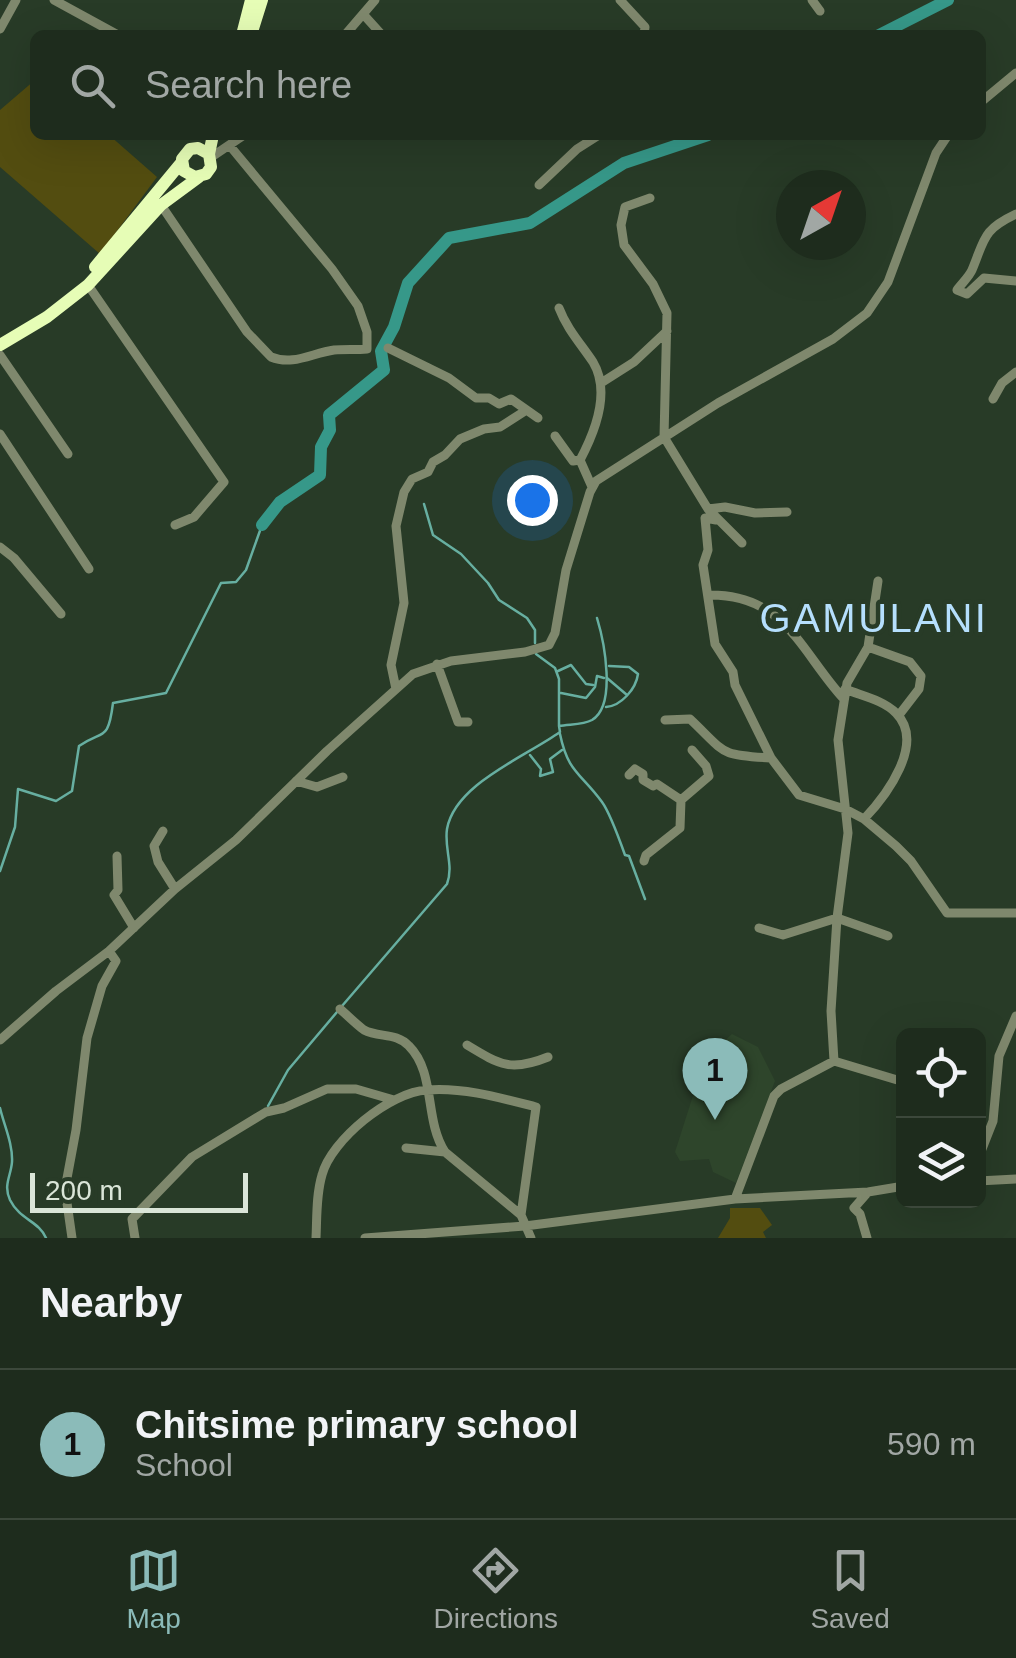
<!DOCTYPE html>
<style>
:root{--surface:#1e2c1d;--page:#263426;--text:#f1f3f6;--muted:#a1a7a4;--line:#3c483b;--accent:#8bbbb9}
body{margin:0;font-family:Arial,sans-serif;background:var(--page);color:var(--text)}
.controls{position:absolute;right:30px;bottom:30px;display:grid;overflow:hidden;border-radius:15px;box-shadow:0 10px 40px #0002}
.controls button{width:90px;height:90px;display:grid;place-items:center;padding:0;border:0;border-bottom:2px solid var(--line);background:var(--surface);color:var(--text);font:50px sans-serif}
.compass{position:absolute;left:776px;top:170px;width:90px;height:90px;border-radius:50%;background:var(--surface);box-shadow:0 10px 40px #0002;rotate:40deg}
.scale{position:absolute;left:30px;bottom:25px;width:218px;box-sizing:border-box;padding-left:10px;border:5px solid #dae5d8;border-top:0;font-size:28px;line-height:35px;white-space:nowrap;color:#dae5d8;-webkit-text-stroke:8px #283b27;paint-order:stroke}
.you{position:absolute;left:532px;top:500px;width:35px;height:35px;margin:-25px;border:8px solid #fff;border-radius:50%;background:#1a73e8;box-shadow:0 0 0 15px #1a73e833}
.badge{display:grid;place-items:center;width:65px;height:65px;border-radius:50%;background:var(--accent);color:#111;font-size:32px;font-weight:700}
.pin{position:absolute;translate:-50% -82px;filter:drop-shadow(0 2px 5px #0008)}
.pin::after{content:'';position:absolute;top:52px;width:35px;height:30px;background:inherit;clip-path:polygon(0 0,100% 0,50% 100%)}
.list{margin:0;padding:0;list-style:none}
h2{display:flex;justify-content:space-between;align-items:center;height:130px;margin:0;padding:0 40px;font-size:42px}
h2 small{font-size:32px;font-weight:400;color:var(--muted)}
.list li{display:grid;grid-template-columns:65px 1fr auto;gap:30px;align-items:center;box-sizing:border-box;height:150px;padding:0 40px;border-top:2px solid var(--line)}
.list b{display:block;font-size:38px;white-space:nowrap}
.list p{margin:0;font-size:32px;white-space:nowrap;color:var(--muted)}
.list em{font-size:32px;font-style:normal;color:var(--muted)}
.icon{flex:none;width:55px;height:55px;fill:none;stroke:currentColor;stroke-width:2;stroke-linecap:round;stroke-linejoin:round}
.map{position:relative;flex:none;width:1016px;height:1238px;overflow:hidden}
.search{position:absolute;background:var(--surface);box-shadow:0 10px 40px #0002;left:30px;right:30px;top:30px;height:110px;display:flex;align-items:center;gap:25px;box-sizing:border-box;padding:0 35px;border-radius:15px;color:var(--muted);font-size:38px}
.sheet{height:280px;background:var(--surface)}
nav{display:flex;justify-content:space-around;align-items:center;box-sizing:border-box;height:140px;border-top:2px solid var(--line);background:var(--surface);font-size:28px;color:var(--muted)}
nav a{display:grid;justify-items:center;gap:5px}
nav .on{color:var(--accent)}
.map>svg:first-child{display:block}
.built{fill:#2e452b}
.green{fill:#534d10}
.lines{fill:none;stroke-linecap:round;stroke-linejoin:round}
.stream{stroke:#67afa1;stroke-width:2.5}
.river{stroke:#369889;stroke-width:12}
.minor{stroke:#7f886d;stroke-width:9}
.highway{stroke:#e6fdb6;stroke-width:12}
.labels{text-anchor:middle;stroke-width:9;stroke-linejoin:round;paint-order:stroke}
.quarter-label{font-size:40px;letter-spacing:2.5px;fill:#b5dffd;stroke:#283b27}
</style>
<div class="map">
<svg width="1016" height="1238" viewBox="0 0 1016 1238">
<rect width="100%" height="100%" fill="#283b27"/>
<path class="built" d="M 732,1034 L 758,1047 L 775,1081 L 736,1183 L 713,1172 L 709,1159 L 680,1161 L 675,1152 L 705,1058 Z"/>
<path class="green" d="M 35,80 L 35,135 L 109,135 L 157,177 L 100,254 L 0,167 L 0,110 Z
M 730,1208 L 760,1208 L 772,1225 L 763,1232 L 766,1238 L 718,1238 L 730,1218 Z"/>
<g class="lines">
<path class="stream" d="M 424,504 L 433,535 L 461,554 L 488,583 L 499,600 L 527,618 L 535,630 L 535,643
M 536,654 L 555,668 L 559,679 L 559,726
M 558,671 L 571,665 L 586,684 L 593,685
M 607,678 L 627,695
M 561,693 L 586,698 L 595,687 L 597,676 L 604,678
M 606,707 C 621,706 636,689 638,674 L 629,667 L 609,666
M 560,734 C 568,773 581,773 602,802 C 610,813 620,841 625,855 L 629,856 L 645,899
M 530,755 L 541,769 L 540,776 L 553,772 L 550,759 L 562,750
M 0,871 L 15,827 L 18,789 L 56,801 L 72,791 L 79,746 C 103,729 108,743 113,703 L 166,693 L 221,583 L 236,582 L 246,570 L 262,525
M 342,1006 L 447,884 C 454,865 444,849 447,829 C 455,784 525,757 560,732 L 559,726 C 569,724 583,725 592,720 C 617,705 604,641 597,618
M 268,1106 L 288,1070 L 337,1012
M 0,1108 C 4,1125 13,1144 12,1162 C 11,1176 3,1185 10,1200 C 20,1220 39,1221 46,1238"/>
<path class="river" d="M 879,35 L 948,0
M 262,525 L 280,502 L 320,475 L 321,447 L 330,430 L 329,415 L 384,370 L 381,351 L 394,327 L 408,283 L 449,238 L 530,223 L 624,163 L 708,135"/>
<path class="minor" d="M 54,0 L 118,35
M 620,0 L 645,27 L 644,35
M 812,0 L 820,11
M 363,14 L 382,35
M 0,29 L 16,0
M 345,35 L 375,0
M 981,102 L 1016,73
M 210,158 L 244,135
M 539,185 L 577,149 L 599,135
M 650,198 L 625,207 L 621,225 L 624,245 L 653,284 L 667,313 L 664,437 L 708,509 L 742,543
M 161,205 L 247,332 L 271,357 C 293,366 312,353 334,350 C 345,349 356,350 367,349 L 367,332 L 358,306 L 332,269 L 230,146
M 1016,214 C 982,230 985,239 972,270 C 969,277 961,284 957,290 L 967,294 L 984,278 L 1016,281
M 88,285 L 224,482 L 194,517 L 175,525
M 559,308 C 567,329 581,344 593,362 C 611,392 595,432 580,460
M 388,348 L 449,378 L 476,398 L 489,398 L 499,404 L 511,399 L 538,418
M 0,355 L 68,454
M 601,383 L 634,362 L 667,331
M 993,399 L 1002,383 L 1016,372
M 0,434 L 89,569
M 555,436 L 573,461 L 580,460 L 592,487
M 708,509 L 725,507 L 755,513 L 787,512
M 716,520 L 705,518 L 708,550 L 703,565 L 715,644 L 733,672 L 735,685 L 771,758 L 799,795 L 845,809 L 864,819 L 896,846 L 911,861 L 947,913 L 1016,913
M 0,547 L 14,558 L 61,614
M 709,595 C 785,594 801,652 843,698
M 868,647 L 910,662 L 921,676 L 919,689 L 899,715
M 437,664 L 458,722 L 468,722
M 396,689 L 391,665 L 404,603 L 396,526 L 404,492 L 412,479 L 428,472 L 433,462 L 445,455 L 460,439 L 484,429 L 500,427 L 525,411
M 845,689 C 862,696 883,700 896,713 C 926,743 886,796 864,819
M 665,720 L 690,719 C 727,754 718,755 771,758
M 629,775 L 635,769 L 643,774 L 643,780 L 653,786 L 657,784 L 681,800
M 296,781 L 317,787 L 343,777
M 163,831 L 154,846 L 158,862 L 175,889
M 117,856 L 118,890 L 114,895 L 134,928
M 644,861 L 646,855 L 680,828 L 681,800 L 709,776 L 706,766 L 692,750
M 759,928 L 783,935 L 837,918 L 888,936
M 340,1009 C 347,1015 356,1024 364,1030 C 379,1038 396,1032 409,1046 C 436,1073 424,1120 445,1152 L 521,1215 L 531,1238
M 0,1040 L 56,991 L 109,951 L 175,889 L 236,840 L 327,751 L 413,674 L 451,661 L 525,652 L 549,645 L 555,633 L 566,570 L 590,492 L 596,481 L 718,403 L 833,339 L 867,313 L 888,282 L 936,153 L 948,135
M 467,1045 C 500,1065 511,1072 548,1057
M 834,1061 L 904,1082
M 406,1148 L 445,1152
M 978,1159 L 993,1121 L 999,1056 L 1016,1016
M 978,1181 L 1016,1179
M 735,1199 L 774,1096 L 781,1089 L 834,1061 L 831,1011 L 837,918 L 848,833 L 838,740 L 847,683 L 868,647 L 878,581
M 72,1238 L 65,1189 L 76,1130 L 87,1038 L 102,986 L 116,961 L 109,951
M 135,1238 L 132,1219 L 192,1157 L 266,1112 L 284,1108 L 327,1089 L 356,1089 L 394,1100
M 316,1238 C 317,1218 316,1195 322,1175 C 331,1140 390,1092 427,1090 C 463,1087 501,1098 536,1107 L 521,1215
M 365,1238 L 525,1226 L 735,1199 L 868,1192 L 904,1186
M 867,1238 L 860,1214 L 854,1208 L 868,1192"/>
<path class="highway" d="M 242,35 L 251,0
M 251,35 L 262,0
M 209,154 L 198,148 L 190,149 L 182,159 L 184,171 L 195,177 L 206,174 L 211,167 L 209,154 L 213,135
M 95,267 L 181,163
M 0,345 L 47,317 L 88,285 L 161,205 L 199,177"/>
</g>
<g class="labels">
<g class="quarter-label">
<text x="874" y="632">GAMULANI</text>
</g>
</g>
</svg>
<div class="controls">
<button><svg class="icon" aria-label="locate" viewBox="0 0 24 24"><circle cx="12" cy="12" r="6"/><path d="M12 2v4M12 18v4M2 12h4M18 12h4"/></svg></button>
<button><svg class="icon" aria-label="layers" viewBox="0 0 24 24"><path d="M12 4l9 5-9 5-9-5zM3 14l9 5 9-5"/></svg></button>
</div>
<svg class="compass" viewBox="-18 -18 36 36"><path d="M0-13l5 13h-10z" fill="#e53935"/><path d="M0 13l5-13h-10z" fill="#a1a7a4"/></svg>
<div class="scale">200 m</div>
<div class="you"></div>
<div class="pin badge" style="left:715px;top:1120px">1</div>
<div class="search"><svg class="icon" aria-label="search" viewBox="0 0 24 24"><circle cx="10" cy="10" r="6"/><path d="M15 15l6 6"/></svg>Search here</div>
</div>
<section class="sheet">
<h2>Nearby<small></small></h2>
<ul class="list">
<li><span class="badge">1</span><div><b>Chitsime primary school</b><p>School</p></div><em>590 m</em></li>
</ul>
</section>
<nav>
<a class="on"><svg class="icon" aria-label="map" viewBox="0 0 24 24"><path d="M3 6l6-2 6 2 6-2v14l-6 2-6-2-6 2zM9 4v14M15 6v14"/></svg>Map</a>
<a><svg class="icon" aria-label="directions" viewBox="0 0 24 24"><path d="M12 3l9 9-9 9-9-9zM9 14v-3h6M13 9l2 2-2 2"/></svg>Directions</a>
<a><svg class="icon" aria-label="saved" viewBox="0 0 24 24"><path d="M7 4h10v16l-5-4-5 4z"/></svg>Saved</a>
</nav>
